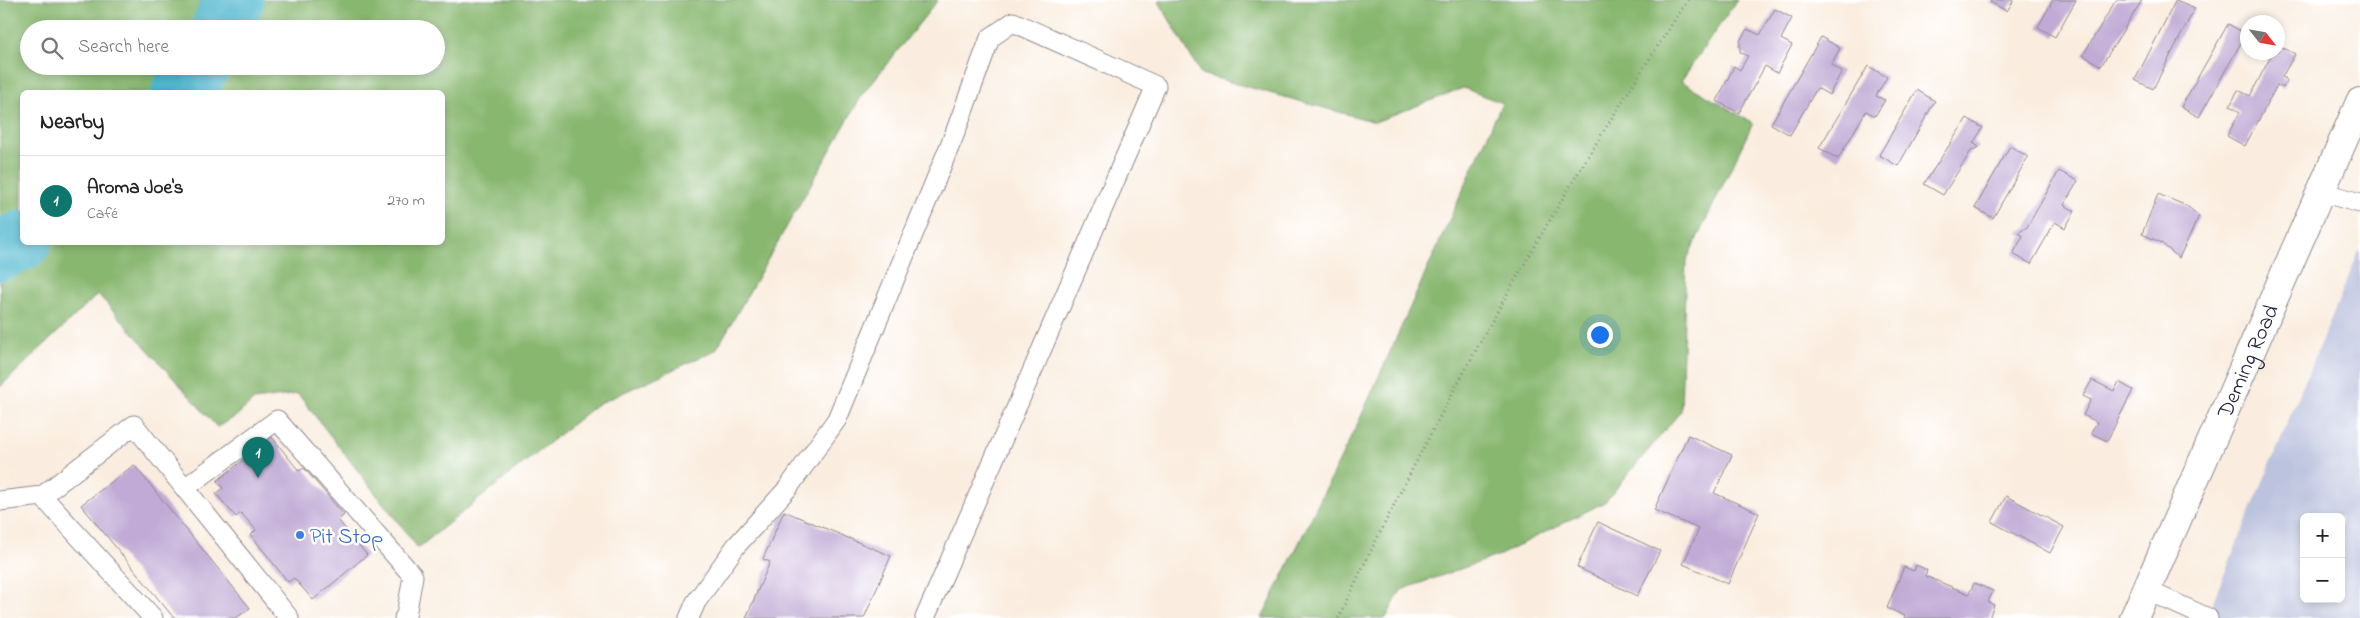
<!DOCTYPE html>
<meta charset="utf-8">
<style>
:root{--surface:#fff;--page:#f6f6f6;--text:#222;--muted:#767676;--line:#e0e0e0;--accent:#0f766e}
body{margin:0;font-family:"Indie Flower",sans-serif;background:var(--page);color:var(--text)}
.controls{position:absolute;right:15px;bottom:15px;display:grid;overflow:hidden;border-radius:8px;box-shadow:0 2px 8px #0003}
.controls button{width:45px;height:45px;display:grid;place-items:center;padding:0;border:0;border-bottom:1px solid var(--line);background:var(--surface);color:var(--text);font:25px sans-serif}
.compass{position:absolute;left:2240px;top:15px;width:45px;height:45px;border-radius:50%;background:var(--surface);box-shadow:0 2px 8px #0003;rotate:121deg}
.you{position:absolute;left:1599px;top:334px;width:18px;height:18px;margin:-12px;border:4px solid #fff;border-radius:50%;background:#1a73e8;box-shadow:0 0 0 8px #1a73e833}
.badge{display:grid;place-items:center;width:32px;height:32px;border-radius:50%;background:var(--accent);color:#fff;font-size:16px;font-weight:700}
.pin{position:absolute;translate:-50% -41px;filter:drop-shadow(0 1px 2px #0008)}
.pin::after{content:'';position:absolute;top:26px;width:18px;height:15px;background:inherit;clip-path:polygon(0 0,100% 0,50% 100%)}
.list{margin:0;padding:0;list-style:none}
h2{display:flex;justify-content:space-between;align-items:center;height:65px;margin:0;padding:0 20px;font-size:21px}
h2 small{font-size:16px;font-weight:400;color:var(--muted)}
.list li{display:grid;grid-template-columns:32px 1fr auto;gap:15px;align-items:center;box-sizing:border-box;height:90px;padding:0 20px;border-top:1px solid var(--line)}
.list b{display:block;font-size:19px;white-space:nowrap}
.list p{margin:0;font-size:16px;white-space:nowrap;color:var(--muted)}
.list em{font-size:16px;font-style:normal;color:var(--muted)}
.icon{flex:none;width:28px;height:28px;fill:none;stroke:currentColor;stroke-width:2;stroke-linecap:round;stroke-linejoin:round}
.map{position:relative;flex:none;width:2360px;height:618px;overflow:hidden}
.search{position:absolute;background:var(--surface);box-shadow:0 2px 8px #0003;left:20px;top:20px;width:425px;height:55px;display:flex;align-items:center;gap:12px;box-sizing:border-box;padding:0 18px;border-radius:28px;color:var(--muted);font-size:19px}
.panel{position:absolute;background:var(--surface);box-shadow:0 2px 8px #0003;left:20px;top:90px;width:425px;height:155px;border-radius:8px}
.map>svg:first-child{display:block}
.industrial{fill:#bcc3de;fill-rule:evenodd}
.forest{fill:#88b770;stroke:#556c56;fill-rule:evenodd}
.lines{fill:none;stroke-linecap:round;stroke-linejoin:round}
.river{stroke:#50b7cf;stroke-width:60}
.building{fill:#c1abd6}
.service-casing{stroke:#8e888d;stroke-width:21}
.tertiary-casing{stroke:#8e888d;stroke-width:30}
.path{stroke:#8e888d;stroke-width:3;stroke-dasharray:1 4;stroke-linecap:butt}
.service{stroke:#fff;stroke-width:19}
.tertiary{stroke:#fff;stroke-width:28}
.shop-dot{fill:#3f7fe0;stroke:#fff;stroke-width:2}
.labels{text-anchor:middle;stroke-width:5;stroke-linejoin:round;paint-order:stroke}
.street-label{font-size:22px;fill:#22223b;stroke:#fff}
.shop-label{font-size:22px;fill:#366cbe;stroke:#fff;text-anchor:start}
</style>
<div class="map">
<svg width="2360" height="618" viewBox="0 0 2360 618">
<rect width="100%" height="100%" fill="#fff"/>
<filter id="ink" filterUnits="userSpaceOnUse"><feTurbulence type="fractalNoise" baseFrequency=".02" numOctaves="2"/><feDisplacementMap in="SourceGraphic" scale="10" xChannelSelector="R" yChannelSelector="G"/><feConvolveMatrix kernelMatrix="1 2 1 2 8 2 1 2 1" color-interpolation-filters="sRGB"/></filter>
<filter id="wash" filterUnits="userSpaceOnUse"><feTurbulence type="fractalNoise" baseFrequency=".0096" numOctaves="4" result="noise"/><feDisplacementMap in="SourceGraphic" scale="20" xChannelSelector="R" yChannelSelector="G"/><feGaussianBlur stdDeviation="1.12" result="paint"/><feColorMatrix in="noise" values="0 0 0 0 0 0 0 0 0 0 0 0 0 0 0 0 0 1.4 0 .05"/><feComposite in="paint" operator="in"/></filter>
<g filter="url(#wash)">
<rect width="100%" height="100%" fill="#faeddf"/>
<path class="industrial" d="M 2360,249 L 2360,618 L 2206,618 ZM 2304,517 L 2341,517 L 2341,599 L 2304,599 Z"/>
<path class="forest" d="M 0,0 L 938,0 L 862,95 L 716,350 L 596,405 L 418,548 L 298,394 L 254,400 L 235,417 L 217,427 L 98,294 L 0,387 ZM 29,29 L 436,29 L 436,66 L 29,66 ZM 22,92 L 442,92 L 442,242 L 22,242 Z
M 1158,0 L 1737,0 L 1681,81 L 1753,123 L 1686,261 L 1681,411 L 1605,502 L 1500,555 L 1401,590 L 1386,618 L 1262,618 L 1358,423 L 1502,103 L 1463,88 L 1375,122 L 1201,74 Z"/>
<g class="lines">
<path class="river" d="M 221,29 L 234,0
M 181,92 L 200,66
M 0,251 L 22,240"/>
</g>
<g id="blocks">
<path class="building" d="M 1992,0 L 2014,0 L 2007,11 L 1990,2 Z
M 2053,0 L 2076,0 L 2055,37 L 2038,27 Z
M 2116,0 L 2142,0 L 2101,66 L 2083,55 Z
M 2176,0 L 2195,8 L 2153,89 L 2135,80 Z
M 1775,9 L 1792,18 L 1781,39 L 1792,45 L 1777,73 L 1765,66 L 1739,113 L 1717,101 L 1734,66 L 1740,70 L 1748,56 L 1740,52 L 1740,41 L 1747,29 L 1760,35 Z
M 2228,24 L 2246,34 L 2199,117 L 2181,107 Z
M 1821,37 L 1840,48 L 1831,65 L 1842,71 L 1829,95 L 1817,88 L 1790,135 L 1771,124 Z
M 2278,45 L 2295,54 L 2282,77 L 2287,80 L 2283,88 L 2277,85 L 2245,146 L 2227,136 L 2240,112 L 2230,106 L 2238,90 L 2250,96 L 2273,52 L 2278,52 Z
M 1868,66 L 1887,77 L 1876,96 L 1885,100 L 1875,116 L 1866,111 L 1838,159 L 1819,148 Z
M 1917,90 L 1935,101 L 1898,166 L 1879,155 Z
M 1967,118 L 1983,128 L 1973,143 L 1979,147 L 1971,151 L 1943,195 L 1924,184 Z
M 2010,146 L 2028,157 L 1993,218 L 1975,208 Z
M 2059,171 L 2078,181 L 2064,205 L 2075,211 L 2065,228 L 2055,222 L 2031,264 L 2013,254 L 2023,236 L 2018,233 L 2027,227 Z
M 2158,194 L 2187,206 L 2199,216 L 2179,258 L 2160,242 L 2142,234 Z
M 2092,380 L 2114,391 L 2119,382 L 2133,390 L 2107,441 L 2091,433 L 2097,422 L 2083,415 L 2091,400 L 2083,396 Z
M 1688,435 L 1732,455 L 1714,493 L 1759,513 L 1728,584 L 1683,564 L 1699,529 L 1654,510 Z
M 272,437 L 299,471 L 304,468 L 344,515 L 338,520 L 367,555 L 313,600 L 294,578 L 288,582 L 251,535 L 256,530 L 241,513 L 236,517 L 216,494 L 223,488 L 217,481 Z
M 134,465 L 250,608 L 236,618 L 174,618 L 81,505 Z
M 2006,496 L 2064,527 L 2050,553 L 1992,522 Z
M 784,511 L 891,556 L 864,618 L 746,618 L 770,562 L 763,559 Z
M 1598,522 L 1660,551 L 1637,596 L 1577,567 Z
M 1916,565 L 1927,570 L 1925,576 L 1969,594 L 1974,583 L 1993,591 L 1988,602 L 1994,605 L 1989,618 L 1904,618 L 1905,616 L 1887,608 L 1904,567 L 1914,571 Z"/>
</g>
</g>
<g filter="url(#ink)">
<use href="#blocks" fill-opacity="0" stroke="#8e888d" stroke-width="1"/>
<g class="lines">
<defs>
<path id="service" d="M 2321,192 L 2360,203
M 185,488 L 277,420 L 413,576 L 406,616 L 404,618
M 42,496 L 153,618
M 0,501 L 42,496 L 134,425 L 289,618
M 2146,590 L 2208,618
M 689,618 L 696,602 L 736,546 L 788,488 L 837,419 L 955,133 L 990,38 L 1013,22 L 1156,86 L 925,618"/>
<g id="tertiary">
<path id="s1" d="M 2134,618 L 2360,102"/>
</g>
</defs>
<use href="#service" class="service-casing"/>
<use href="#tertiary" class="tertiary-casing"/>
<path class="path" d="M 1338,618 C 1441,404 1556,198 1688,0"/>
<use href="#service" class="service"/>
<use href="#tertiary" class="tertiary"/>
</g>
</g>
<circle class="shop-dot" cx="300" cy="535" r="5"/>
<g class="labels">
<g class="street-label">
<text dy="8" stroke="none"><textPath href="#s1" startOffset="281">Deming Road</textPath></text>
</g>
<g class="shop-label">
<text x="310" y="543">Pit Stop</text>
</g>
</g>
</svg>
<div class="controls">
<button>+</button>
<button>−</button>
</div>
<svg class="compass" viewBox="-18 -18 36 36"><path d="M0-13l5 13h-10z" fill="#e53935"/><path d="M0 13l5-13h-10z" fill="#767676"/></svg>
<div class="you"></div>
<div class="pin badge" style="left:258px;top:478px">1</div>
<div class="search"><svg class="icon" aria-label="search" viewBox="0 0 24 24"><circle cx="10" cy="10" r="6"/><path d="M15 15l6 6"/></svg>Search here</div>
<section class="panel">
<h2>Nearby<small></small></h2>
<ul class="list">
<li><span class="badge">1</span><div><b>Aroma Joe's</b><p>Café</p></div><em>270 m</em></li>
</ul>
</section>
</div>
